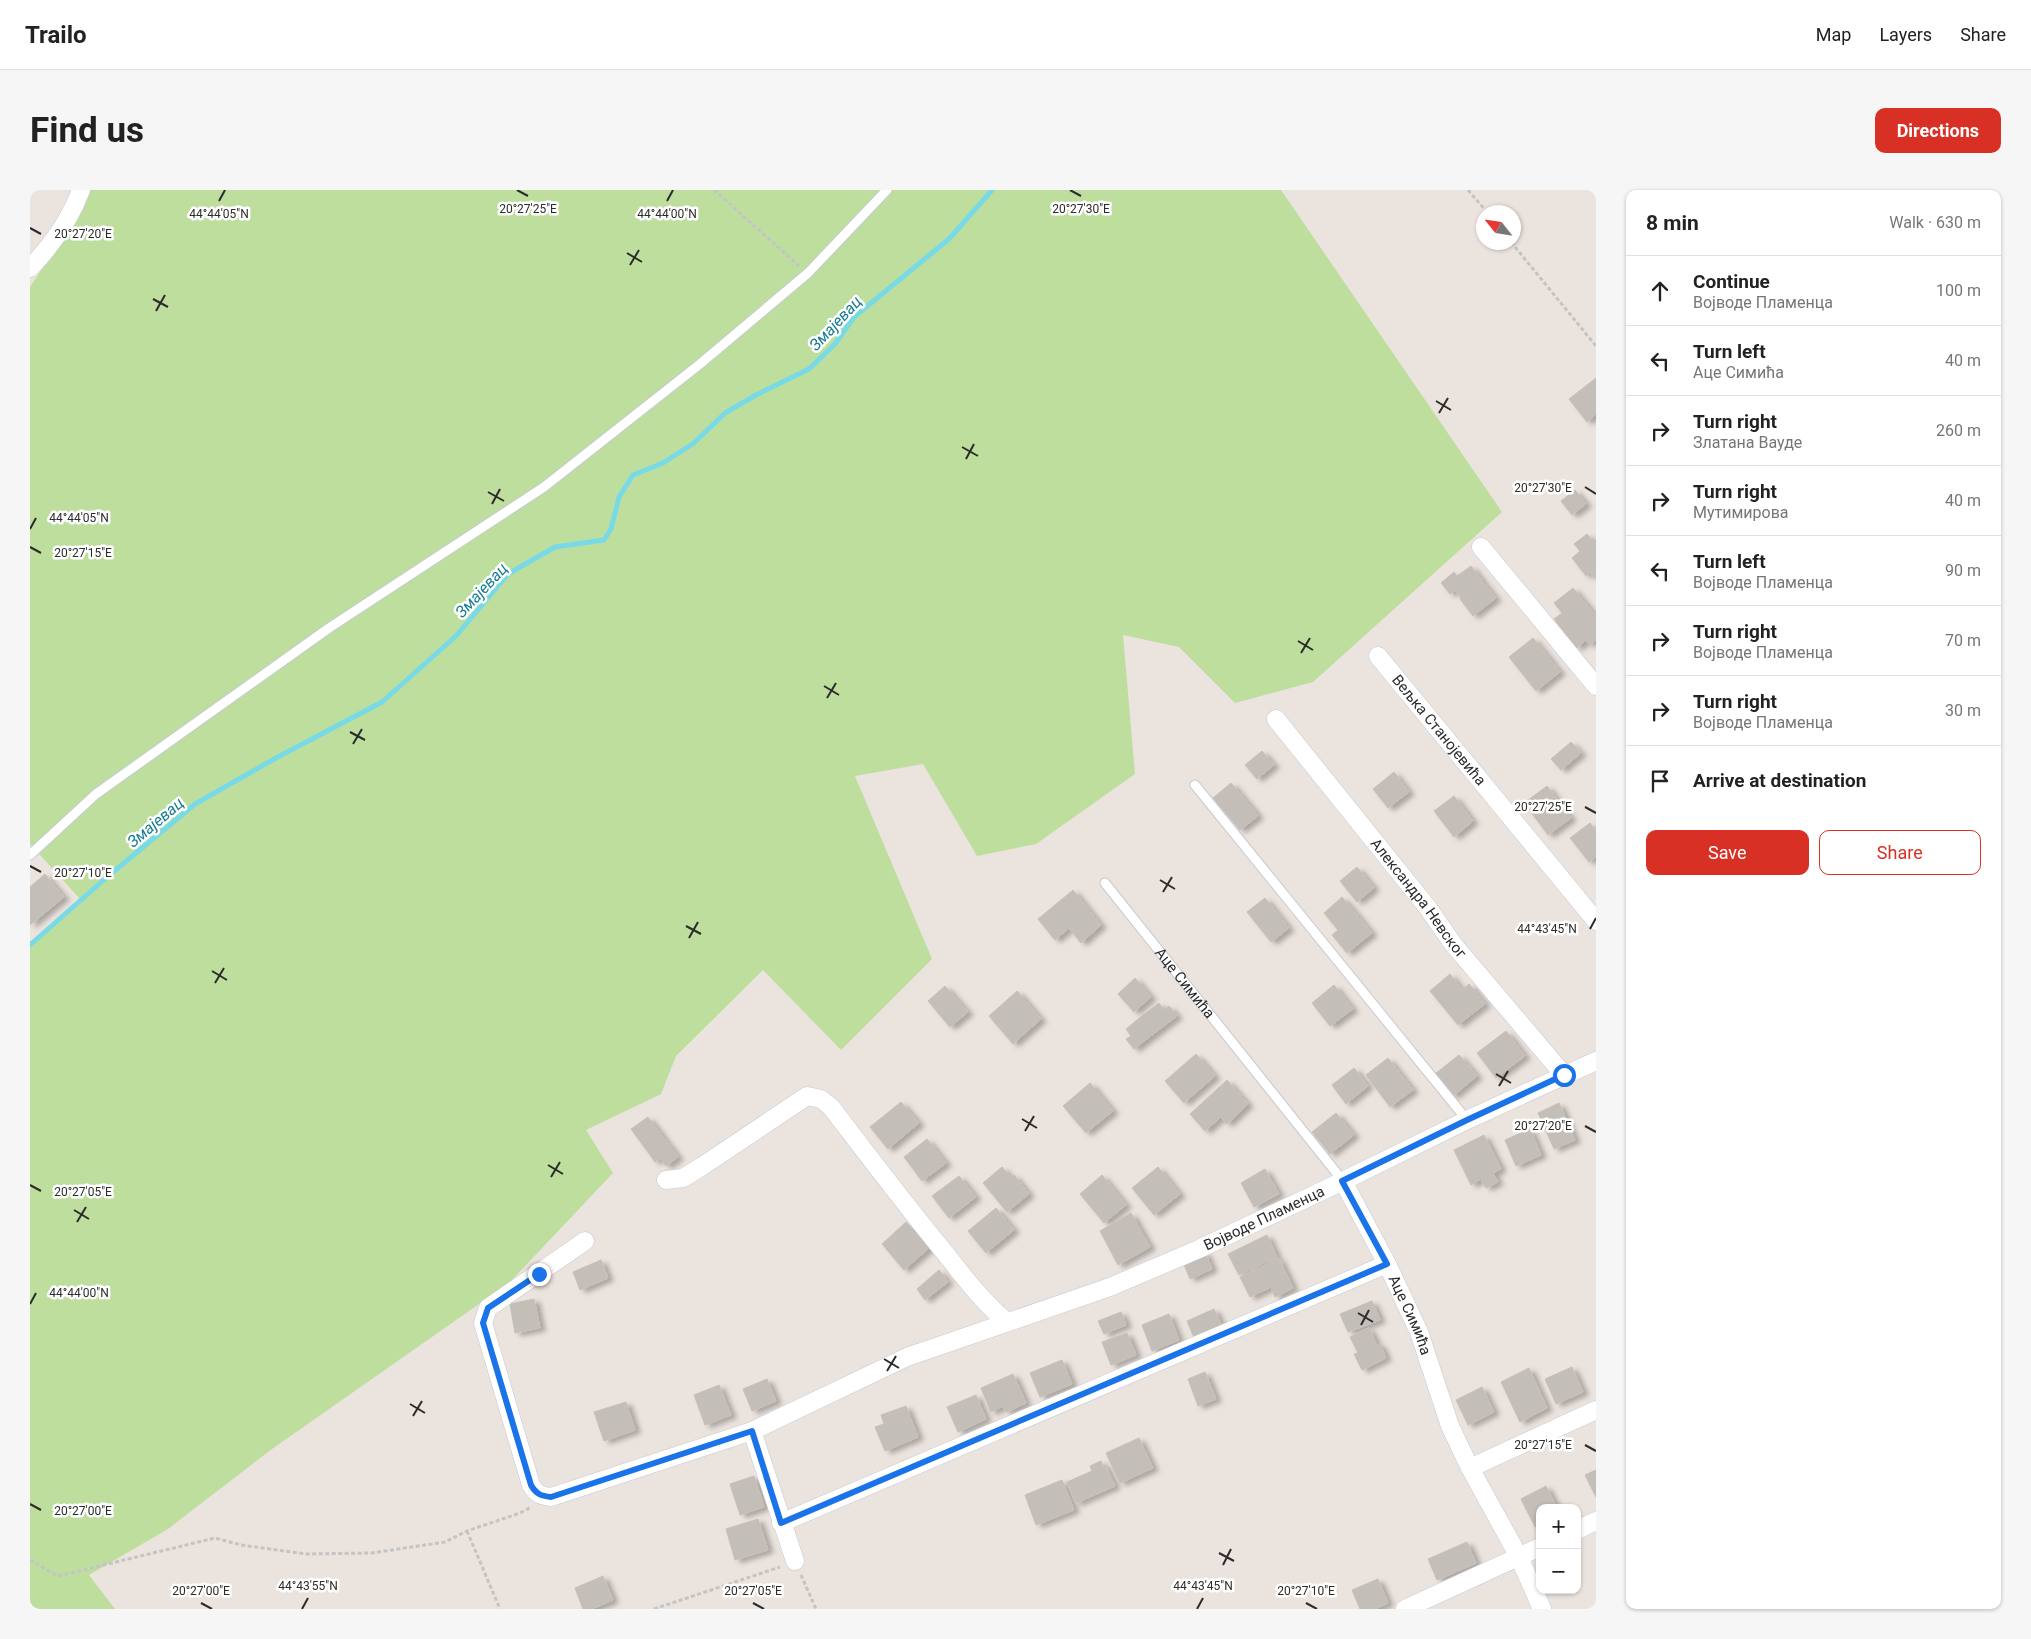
<!DOCTYPE html>
<meta charset="utf-8">
<style>
:root{--surface:#fff;--page:#f6f6f6;--text:#222;--muted:#767676;--line:#e0e0e0;--accent:#d93025}
body{margin:0;font-family:Roboto,sans-serif;background:var(--page);color:var(--text)}
.controls{position:absolute;right:15px;bottom:15px;display:grid;overflow:hidden;border-radius:10px;box-shadow:0 1px 4px #0004}
.controls button{width:45px;height:45px;display:grid;place-items:center;padding:0;border:0;border-bottom:1px solid var(--line);background:var(--surface);color:var(--text);font:25px sans-serif}
.compass{position:absolute;left:1446px;top:15px;width:45px;height:45px;border-radius:50%;background:var(--surface);box-shadow:0 1px 4px #0004;rotate:300deg}
.stop{position:absolute;width:15px;height:15px;margin:-11px;border:4px solid #1a73e8;border-radius:50%;background:#fff}
.stop.end{background:#1a73e8;border-color:#fff;box-shadow:0 1px 5px #0008}
.list{margin:0;padding:0;list-style:none}
h2{display:flex;justify-content:space-between;align-items:center;height:65px;margin:0;padding:0 20px;font-size:21px}
h2 small{font-size:16px;font-weight:400;color:var(--muted)}
.list li{display:grid;grid-template-columns:32px 1fr auto;gap:15px;align-items:center;box-sizing:border-box;height:70px;padding:0 20px;border-top:1px solid var(--line)}
.list b{display:block;font-size:19px;white-space:nowrap}
.list p{margin:0;font-size:16px;white-space:nowrap;color:var(--muted)}
.list em{font-size:16px;font-style:normal;color:var(--muted)}
.actions{display:flex;gap:10px;padding:15px 20px}
.actions a{flex:1;padding:11px 0;border:1px solid var(--accent);border-radius:10px;text-align:center;font-size:18px;color:var(--accent)}
.actions .main{background:var(--accent);color:#fff}
.icon{flex:none;width:28px;height:28px;fill:none;stroke:currentColor;stroke-width:2;stroke-linecap:round;stroke-linejoin:round}
.map{position:relative;flex:none;width:1566px;height:1419px;overflow:hidden;border-radius:10px}
header{display:flex;align-items:center;gap:30px;box-sizing:border-box;height:70px;padding:0 25px;background:var(--surface);border-bottom:1px solid var(--line)}
header strong{font-size:24px}
nav{display:flex;gap:28px;margin-inline-start:auto;font-size:18px}
.intro{display:flex;align-items:center;justify-content:space-between;box-sizing:border-box;height:120px;padding:0 30px}
h1{margin:0;font-size:35px}
.button{padding:12px 22px;border-radius:10px;background:var(--accent);color:#fff;font-size:18px;font-weight:700}
main{display:flex;gap:30px;padding:0 30px}
aside{flex:1;background:var(--surface);border-radius:10px;box-shadow:0 1px 4px #0004}
.map>svg:first-child{display:block}
.green{fill:#bede9e}
.lines{fill:none;stroke-linecap:round;stroke-linejoin:round}
.stream{stroke:#78dae6;stroke-width:5}
.building{fill:#c4beb9;stroke:#c7bfb7;filter:url(#shadow)}
.service-casing{stroke:#c6cad3;stroke-width:11}
.minor-casing{stroke:#c6cad3;stroke-width:19}
.path{stroke:#c4c4c4;stroke-width:3;stroke-dasharray:4 2.5;stroke-linecap:butt}
.service{stroke:#fff;stroke-width:9}
.minor{stroke:#fff;stroke-width:18}
.route{stroke:#1a73e8;stroke-width:6}
.ticks{fill:none;stroke:#2b2b2b;stroke-width:2}
.labels{text-anchor:middle;stroke-width:5;stroke-linejoin:round;paint-order:stroke}
.street-label{font-size:15px;fill:#2b2b2b;stroke:#fff}
.water-label{font-size:16px;font-style:italic;fill:#177c92;stroke:#fff}
.ticks-label{font-size:12px;text-anchor:middle;fill:#2b2b2b;stroke:#fff;stroke-width:5;stroke-linejoin:round;paint-order:stroke}
</style>
<header>
<strong>Trailo</strong>
<nav><a>Map</a><a>Layers</a><a>Share</a></nav>
</header>
<div class="intro"><h1>Find us</h1><a class="button">Directions</a></div>
<main>
<div class="map">
<svg width="1566" height="1419" viewBox="0 0 1566 1419">
<defs>
<filter id="shadow"><feDropShadow dx="5.5" dy="3" stdDeviation="2.5" flood-color="#0004"/></filter>
</defs>
<rect width="100%" height="100%" fill="#ebe3de"/>
<path class="green" d="M 58,0 L 1251,0 L 1472,322 L 1283,492 L 1205,513 L 1149,457 L 1093,445 L 1105,584 L 1006,654 L 947,666 L 893,574 L 825,586 L 902,769 L 811,860 L 733,780 L 646,866 L 631,904 L 556,940 L 583,983 L 479,1093 L 242,1259 L 138,1339 L 59,1385 L 85,1419 L 0,1419 L 0,755 L 51,710 L 0,654 L 0,97 L 49,24 Z"/>
<g class="lines">
<path class="stream" d="M 0,755 L 77,687 L 165,614 L 246,568 L 352,512 L 426,446 L 478,384 L 525,357 L 574,350 L 581,339 L 589,307 L 603,285 L 633,273 L 664,253 L 695,223 L 726,205 L 779,179 L 805,154 L 824,127 L 919,49 L 962,0"/>
</g>
<path class="building" d="M 1566,188 L 1566,224 L 1557,232 L 1539,209 Z
M 1545,300 L 1556,314 L 1542,325 L 1531,311 Z
M 1557,344 L 1566,355 L 1566,389 L 1560,382 L 1556,386 L 1542,368 L 1550,361 L 1544,354 Z
M 1441,376 L 1452,390 L 1431,408 L 1425,400 L 1420,404 L 1411,393 L 1424,382 L 1427,386 Z
M 1452,391 L 1466,408 L 1443,426 L 1430,409 Z
M 1543,398 L 1566,426 L 1566,450 L 1560,455 L 1556,450 L 1547,458 L 1524,429 L 1532,423 L 1524,413 Z
M 1503,448 L 1530,482 L 1506,501 L 1479,467 Z
M 1541,552 L 1551,563 L 1531,580 L 1521,569 Z
M 1232,561 L 1244,575 L 1227,589 L 1215,575 Z
M 1364,582 L 1379,602 L 1358,618 L 1343,599 Z
M 1201,593 L 1223,619 L 1205,634 L 1183,608 Z
M 1517,596 L 1541,628 L 1518,645 L 1494,613 Z
M 1424,606 L 1443,631 L 1424,647 L 1404,621 Z
M 1223,619 L 1228,626 L 1210,640 L 1205,634 Z
M 1560,633 L 1566,641 L 1566,667 L 1559,672 L 1540,648 Z
M 1327,677 L 1344,698 L 1327,712 L 1310,691 Z
M 15,684 L 34,707 L 0,735 L 0,697 Z
M 1043,700 L 1071,735 L 1051,753 L 1039,738 L 1025,750 L 1008,729 Z
M 1312,707 L 1342,743 L 1317,763 L 1302,745 L 1308,740 L 1294,723 Z
M 1235,708 L 1259,738 L 1241,752 L 1217,722 Z
M 1420,784 L 1432,800 L 1439,794 L 1455,814 L 1428,835 L 1400,801 Z
M 1105,788 L 1121,807 L 1104,822 L 1088,804 Z
M 1304,795 L 1323,819 L 1300,836 L 1282,813 Z
M 915,796 L 938,822 L 920,837 L 898,811 Z
M 987,801 L 1011,829 L 983,854 L 959,826 Z
M 1129,813 L 1134,820 L 1139,816 L 1147,826 L 1126,842 L 1113,825 Z
M 1113,825 L 1126,842 L 1104,859 L 1096,849 L 1101,846 L 1096,839 Z
M 1476,841 L 1495,866 L 1466,888 L 1447,863 Z
M 1166,864 L 1185,886 L 1154,913 L 1135,891 Z
M 1429,865 L 1447,886 L 1423,906 L 1405,884 Z
M 1358,868 L 1383,900 L 1360,917 L 1336,885 Z
M 1324,878 L 1338,896 L 1316,914 L 1302,895 Z
M 1197,890 L 1218,914 L 1197,934 L 1191,927 L 1175,941 L 1160,924 Z
M 1060,893 L 1083,921 L 1056,943 L 1033,916 Z
M 871,912 L 889,933 L 858,959 L 840,937 Z
M 1529,913 L 1545,950 L 1524,959 L 1508,923 Z
M 1306,923 L 1324,945 L 1300,964 L 1282,942 Z
M 618,927 L 648,967 L 636,976 L 630,968 L 625,972 L 601,939 Z
M 1500,939 L 1511,965 L 1486,976 L 1475,950 Z
M 1454,945 L 1471,979 L 1463,983 L 1468,992 L 1456,998 L 1451,989 L 1441,995 L 1424,960 Z
M 897,949 L 916,973 L 892,991 L 874,967 Z
M 972,977 L 981,988 L 984,985 L 999,1004 L 977,1022 L 953,993 Z
M 1128,977 L 1150,1004 L 1124,1025 L 1102,998 Z
M 1235,979 L 1249,1004 L 1224,1017 L 1211,993 Z
M 1072,985 L 1096,1015 L 1074,1033 L 1050,1004 Z
M 929,986 L 946,1007 L 919,1028 L 902,1006 Z
M 966,1018 L 984,1040 L 956,1063 L 938,1041 Z
M 1101,1023 L 1120,1057 L 1088,1075 L 1070,1041 Z
M 876,1032 L 899,1058 L 874,1080 L 852,1054 Z
M 1237,1045 L 1247,1067 L 1209,1085 L 1198,1064 Z
M 1175,1062 L 1182,1079 L 1160,1089 L 1153,1072 Z
M 1249,1068 L 1263,1098 L 1245,1107 L 1241,1097 L 1220,1107 L 1210,1087 Z
M 571,1070 L 578,1088 L 550,1100 L 543,1082 Z
M 909,1080 L 918,1092 L 895,1110 L 887,1099 Z
M 504,1109 L 510,1138 L 485,1143 L 480,1114 Z
M 1342,1111 L 1350,1130 L 1318,1142 L 1310,1124 Z
M 1184,1119 L 1193,1138 L 1165,1150 L 1157,1131 Z
M 1091,1122 L 1096,1135 L 1074,1144 L 1068,1131 Z
M 1139,1124 L 1149,1150 L 1122,1161 L 1112,1135 Z
M 1339,1138 L 1347,1155 L 1350,1154 L 1356,1168 L 1332,1180 L 1324,1164 L 1328,1163 L 1320,1147 Z
M 1097,1143 L 1106,1165 L 1081,1175 L 1072,1152 Z
M 1032,1170 L 1042,1194 L 1010,1207 L 1000,1183 Z
M 1542,1177 L 1553,1202 L 1526,1214 L 1515,1189 Z
M 1499,1178 L 1517,1218 L 1490,1232 L 1471,1192 Z
M 1175,1182 L 1186,1209 L 1168,1216 L 1158,1189 Z
M 983,1184 L 996,1213 L 976,1222 L 973,1216 L 961,1222 L 951,1198 Z
M 737,1189 L 746,1211 L 722,1221 L 713,1199 Z
M 689,1195 L 701,1225 L 675,1235 L 664,1205 Z
M 1452,1197 L 1464,1222 L 1438,1235 L 1426,1210 Z
M 946,1205 L 956,1229 L 928,1242 L 917,1217 Z
M 596,1212 L 605,1240 L 574,1251 L 564,1222 Z
M 876,1216 L 888,1247 L 855,1261 L 845,1237 L 854,1234 L 851,1225 Z
M 1109,1248 L 1123,1278 L 1090,1293 L 1076,1263 Z
M 1071,1271 L 1073,1276 L 1075,1275 L 1085,1296 L 1046,1313 L 1037,1292 L 1062,1281 L 1060,1276 Z
M 1566,1280 L 1566,1307 L 1555,1285 Z
M 724,1286 L 734,1317 L 710,1325 L 700,1294 Z
M 1032,1290 L 1044,1320 L 1006,1335 L 995,1305 Z
M 1516,1296 L 1527,1318 L 1510,1318 L 1510,1335 L 1505,1337 L 1491,1309 Z
M 728,1329 L 738,1360 L 705,1370 L 696,1339 Z
M 1437,1352 L 1446,1373 L 1407,1390 L 1398,1369 Z
M 573,1386 L 583,1410 L 562,1419 L 553,1419 L 545,1398 Z
M 1348,1389 L 1358,1413 L 1345,1419 L 1330,1419 L 1322,1400 Z"/>
<g class="lines">
<defs>
<g id="service">
<path d="M 1165,595 L 1437,930"/>
<path d="M 0,665 L 66,604 L 299,438 L 514,297 L 670,174 L 778,83 L 857,0"/>
<path id="s1" d="M 1075,693 L 1313,991"/>
</g>
<g id="minor">
<path d="M 0,78 C 22,55 40,30 51,0"/>
<path d="M 1451,357 L 1566,496"/>
<path id="s2" d="M 1348,466 L 1566,731"/>
<path id="s3" d="M 1246,529 L 1398,718 L 1423,754 L 1534,885"/>
<path d="M 636,990 L 653,988 L 671,977 L 777,906 L 791,909 L 801,917 C 837,964 873,1012 911,1058 C 932,1084 951,1111 977,1132"/>
<path id="s4" d="M 1313,991 L 1357,1074 L 1389,1142 L 1420,1236 L 1440,1278 L 1489,1367 L 1512,1419"/>
<path id="s5" d="M 555,1051 L 458,1118 L 453,1133 L 501,1295 C 506,1304 511,1306 521,1307 L 722,1241 L 877,1167 L 1080,1097 L 1169,1059 L 1313,991 L 1437,930 L 1566,871"/>
<path d="M 722,1241 L 765,1371"/>
<path d="M 1440,1278 L 1566,1220"/>
<path d="M 751,1333 L 1357,1074"/>
<path d="M 1547,1340 L 1566,1331"/>
<path d="M 1375,1419 L 1510,1357"/>
</g>
</defs>
<use href="#service" class="service-casing"/>
<use href="#minor" class="minor-casing"/>
<path class="path" d="M 684,0 L 769,76
M 1438,0 L 1457,22
M 1481,52 L 1566,156
M 437,1341 L 470,1419
M 0,1370 L 28,1386 L 185,1348 L 211,1355 L 276,1364 L 342,1363 L 415,1352 L 437,1341 L 490,1323 L 501,1317
M 771,1385 L 786,1419
M 624,1419 L 750,1377"/>
<use href="#service" class="service"/>
<use href="#minor" class="minor"/>
</g>
<g class="lines">
<path class="route" d="M 509,1084 L 458,1118 L 453,1133 L 501,1295 C 506,1304 511,1306 521,1307 L 722,1241 L 751,1333 L 1357,1074 L 1312,991 L 1437,930 L 1534,885"/>
</g>
<path class="ticks" d="M 487,0 L 498,6M 1040,0 L 1051,6M 189,11 L 195,0M 637,11 L 643,0M 0,38 L 11,44M 597,63 L 612,72M 600,75 L 609,60M 123,109 L 138,117M 126,121 L 135,105M 1406,211 L 1421,220M 1409,223 L 1418,208M 932,257 L 948,266M 936,269 L 944,254M 1555,297 L 1566,304M 458,302 L 474,311M 462,314 L 470,299M 0,339 L 6,328M 0,357 L 11,363M 1268,451 L 1283,460M 1271,463 L 1280,448M 794,496 L 809,505M 797,508 L 806,493M 320,542 L 335,550M 323,554 L 332,539M 1555,617 L 1566,623M 0,676 L 11,682M 1130,690 L 1145,699M 1133,702 L 1142,687M 656,736 L 671,744M 1560,739 L 1566,728M 659,748 L 668,732M 182,781 L 197,790M 185,793 L 194,778M 1466,884 L 1481,893M 1469,896 L 1478,881M 992,929 L 1007,938M 1555,936 L 1566,942M 995,941 L 1004,926M 518,975 L 533,984M 521,987 L 530,972M 0,995 L 11,1001M 44,1020 L 59,1029M 47,1032 L 56,1017M 0,1114 L 6,1103M 1328,1123 L 1343,1132M 1331,1135 L 1339,1120M 854,1169 L 869,1178M 857,1181 L 866,1166M 380,1214 L 395,1223M 383,1226 L 392,1211M 1555,1255 L 1566,1261M 0,1314 L 11,1320M 1189,1363 L 1204,1371M 1193,1375 L 1201,1359M 171,1413 L 182,1419M 723,1413 L 734,1419M 1276,1413 L 1287,1419M 272,1419 L 278,1408M 1167,1419 L 1173,1408"/>
<g class="labels">
<g class="street-label">
<text dy="5" stroke="none"><textPath href="#s2" startOffset="96">Вељка Станојевића</textPath></text>
<text dy="5" stroke="none"><textPath href="#s3" startOffset="229">Александра Невског</textPath></text>
<text dy="5" stroke="none"><textPath href="#s1" startOffset="128">Аце Симића</textPath></text>
<text dy="5" stroke="none"><textPath href="#s5" startOffset="1094">Војводе Пламенца</textPath></text>
<text dy="5" stroke="none"><textPath href="#s4" startOffset="150">Аце Симића</textPath></text>
</g>
<g class="water-label">
<text transform="translate(805 133) rotate(-47)" y="6">Змајевац</text>
<text transform="translate(451 400) rotate(-47)" y="6">Змајевац</text>
<text transform="translate(125 632) rotate(-40)" y="6">Змајевац</text>
</g>
</g>
<g class="ticks-label">
<text x="1051" y="23">20°27'30"E</text>
<text x="498" y="23">20°27'25"E</text>
<text x="189" y="28">44°44'05"N</text>
<text x="637" y="28">44°44'00"N</text>
<text x="53" y="48">20°27'20"E</text>
<text x="1513" y="302">20°27'30"E</text>
<text x="49" y="332">44°44'05"N</text>
<text x="53" y="367">20°27'15"E</text>
<text x="1513" y="621">20°27'25"E</text>
<text x="53" y="687">20°27'10"E</text>
<text x="1517" y="743">44°43'45"N</text>
<text x="1513" y="940">20°27'20"E</text>
<text x="53" y="1006">20°27'05"E</text>
<text x="49" y="1107">44°44'00"N</text>
<text x="1513" y="1259">20°27'15"E</text>
<text x="53" y="1325">20°27'00"E</text>
<text x="278" y="1400">44°43'55"N</text>
<text x="1173" y="1400">44°43'45"N</text>
<text x="171" y="1405">20°27'00"E</text>
<text x="723" y="1405">20°27'05"E</text>
<text x="1276" y="1405">20°27'10"E</text>
</g>
</svg>
<div class="controls">
<button>+</button>
<button>−</button>
</div>
<svg class="compass" viewBox="-18 -18 36 36"><path d="M0-13l5 13h-10z" fill="#e53935"/><path d="M0 13l5-13h-10z" fill="#767676"/></svg>
<div class="stop" style="left:1534px;top:885px"></div>
<div class="stop end" style="left:509px;top:1084px"></div>
</div>
<aside>
<h2>8 min<small>Walk · 630 m</small></h2>
<ul class="list">
<li><svg class="icon" aria-label="ahead" viewBox="0 0 24 24"><path d="M12 20V5M6 11l6-6 6 6"/></svg><div><b>Continue</b><p>Војводе Пламенца</p></div><em>100 m</em></li>
<li><svg class="icon" aria-label="left" viewBox="0 0 24 24"><path d="M17 20v-9H6M10 6l-5 5 5 5"/></svg><div><b>Turn left</b><p>Аце Симића</p></div><em>40 m</em></li>
<li><svg class="icon" aria-label="right" viewBox="0 0 24 24"><path d="M7 20v-9h11M14 6l5 5-5 5"/></svg><div><b>Turn right</b><p>Златана Вауде</p></div><em>260 m</em></li>
<li><svg class="icon" aria-label="right" viewBox="0 0 24 24"><path d="M7 20v-9h11M14 6l5 5-5 5"/></svg><div><b>Turn right</b><p>Мутимирова</p></div><em>40 m</em></li>
<li><svg class="icon" aria-label="left" viewBox="0 0 24 24"><path d="M17 20v-9H6M10 6l-5 5 5 5"/></svg><div><b>Turn left</b><p>Војводе Пламенца</p></div><em>90 m</em></li>
<li><svg class="icon" aria-label="right" viewBox="0 0 24 24"><path d="M7 20v-9h11M14 6l5 5-5 5"/></svg><div><b>Turn right</b><p>Војводе Пламенца</p></div><em>70 m</em></li>
<li><svg class="icon" aria-label="right" viewBox="0 0 24 24"><path d="M7 20v-9h11M14 6l5 5-5 5"/></svg><div><b>Turn right</b><p>Војводе Пламенца</p></div><em>30 m</em></li>
<li><svg class="icon" aria-label="arrive" viewBox="0 0 24 24"><path d="M6 21V4h12l-3 4 3 4H6"/></svg><div><b>Arrive at destination</b></div></li>
</ul>
<div class="actions"><a class="main">Save</a><a>Share</a></div>
</aside>
</main>
